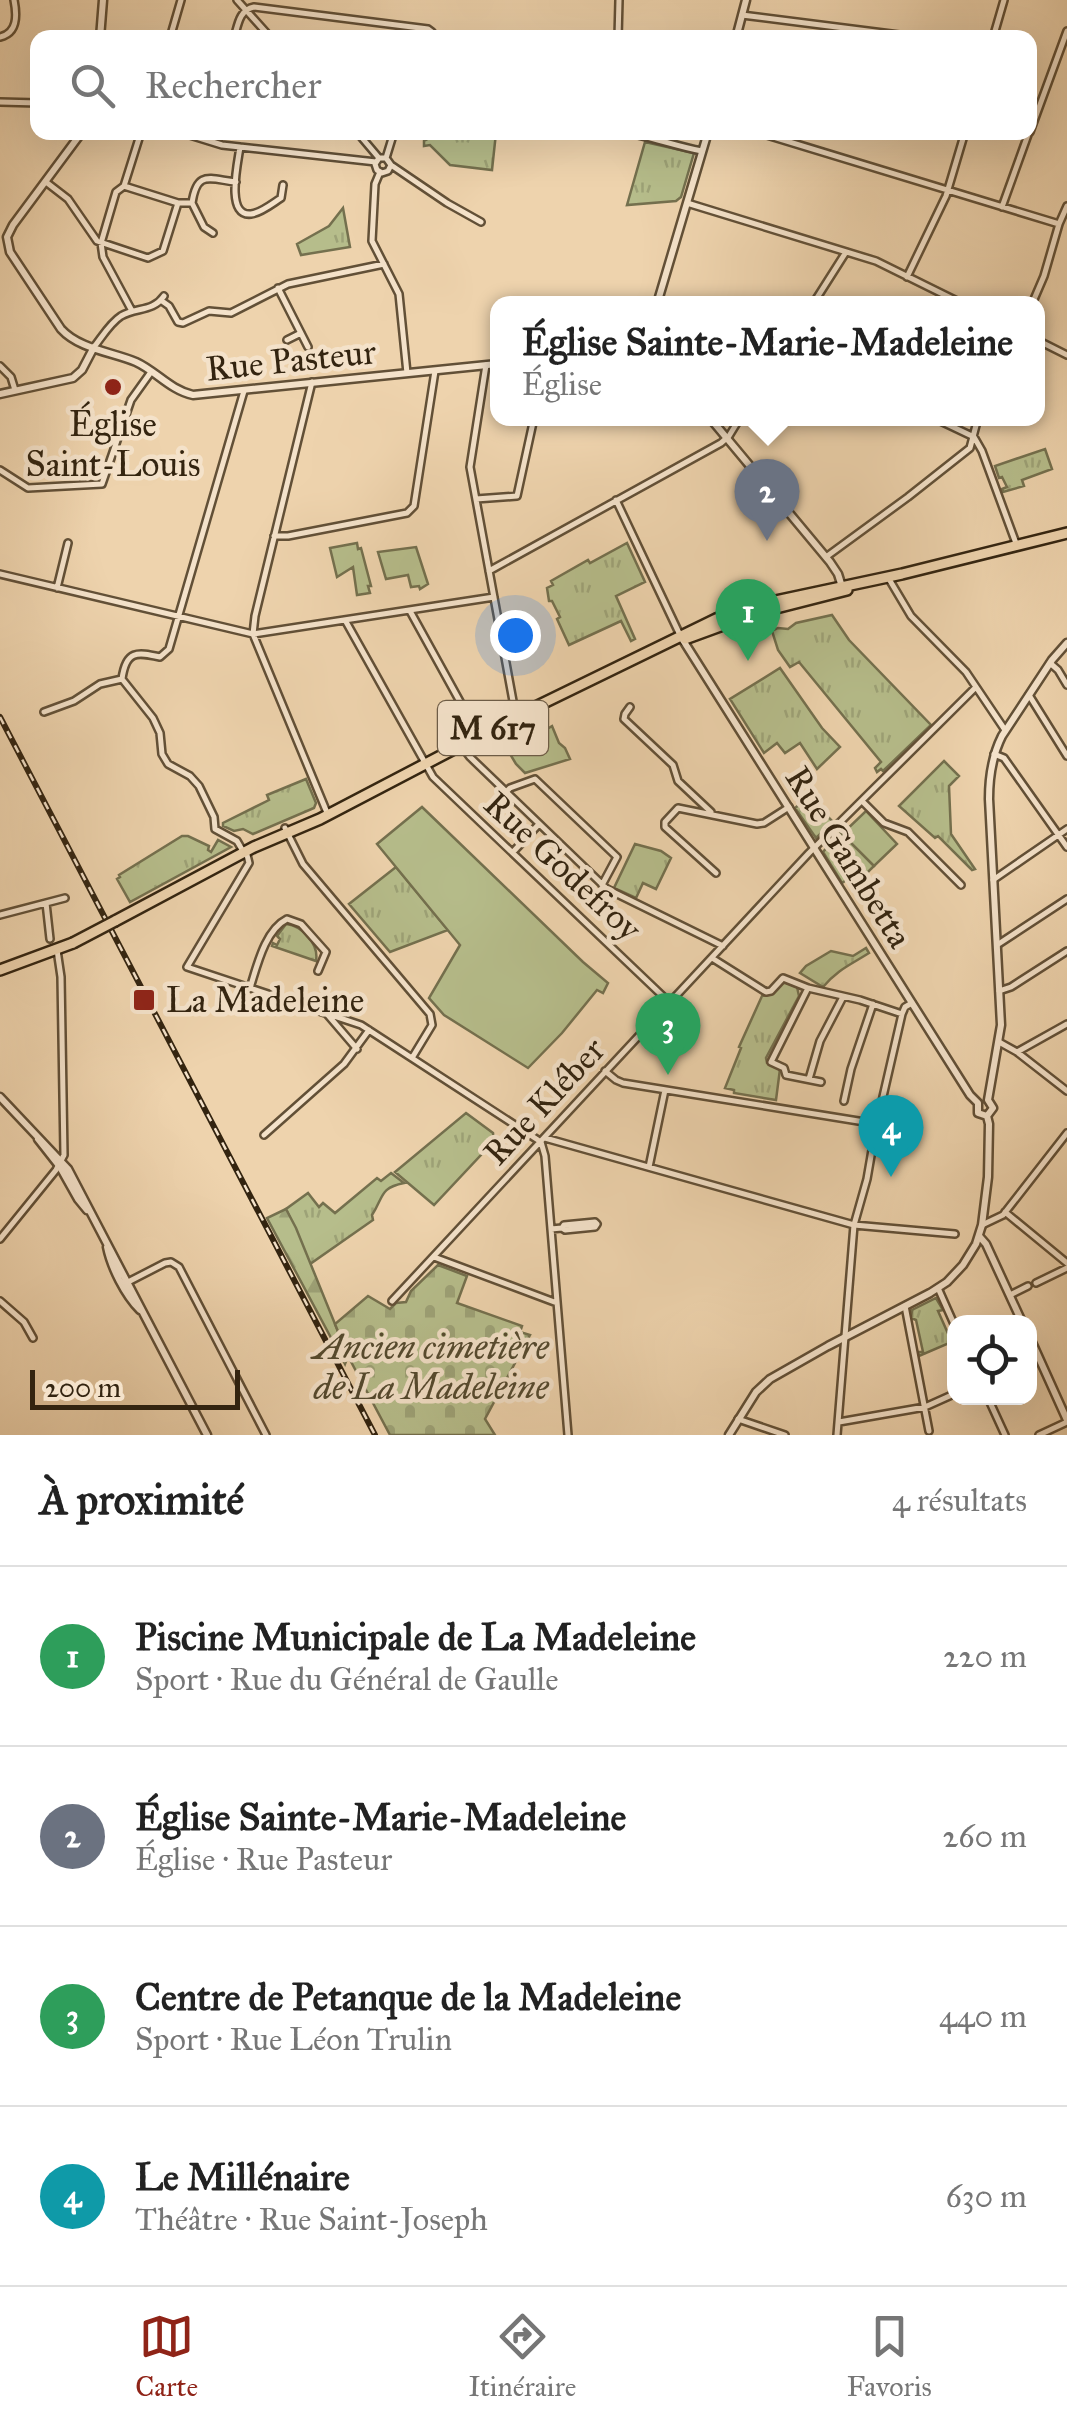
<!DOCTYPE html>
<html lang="fr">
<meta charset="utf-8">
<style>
:root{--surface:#fff;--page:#f6f6f6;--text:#222;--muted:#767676;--line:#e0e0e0;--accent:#8f2418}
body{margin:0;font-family:"IM FELL Great Primer",serif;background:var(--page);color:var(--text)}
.controls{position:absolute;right:30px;bottom:30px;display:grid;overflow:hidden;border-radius:20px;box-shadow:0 10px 40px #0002}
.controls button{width:90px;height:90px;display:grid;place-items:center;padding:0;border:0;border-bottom:2px solid var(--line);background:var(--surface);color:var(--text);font:50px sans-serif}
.scale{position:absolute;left:30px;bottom:25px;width:210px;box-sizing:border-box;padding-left:10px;border:5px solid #332410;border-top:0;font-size:28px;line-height:35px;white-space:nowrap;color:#332410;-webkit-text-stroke:8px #f4e2ca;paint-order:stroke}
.you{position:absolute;left:515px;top:635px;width:35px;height:35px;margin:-25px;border:8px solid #fff;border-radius:50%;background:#1a73e8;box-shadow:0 0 0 15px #1a73e833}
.badge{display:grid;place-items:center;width:65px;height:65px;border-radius:50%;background:var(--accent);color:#fff;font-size:32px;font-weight:700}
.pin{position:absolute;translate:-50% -82px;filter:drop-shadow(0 2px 5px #0008)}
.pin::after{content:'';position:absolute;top:52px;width:35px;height:30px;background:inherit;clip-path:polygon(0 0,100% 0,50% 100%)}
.popup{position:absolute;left:490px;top:296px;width:555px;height:130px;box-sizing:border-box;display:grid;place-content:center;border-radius:20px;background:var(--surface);filter:drop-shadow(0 2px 8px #0005);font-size:32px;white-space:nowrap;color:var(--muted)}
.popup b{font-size:38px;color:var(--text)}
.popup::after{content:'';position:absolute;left:50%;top:100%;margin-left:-20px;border:20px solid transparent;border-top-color:var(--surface)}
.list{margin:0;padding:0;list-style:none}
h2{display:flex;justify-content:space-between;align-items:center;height:130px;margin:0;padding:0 40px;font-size:42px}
h2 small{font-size:32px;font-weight:400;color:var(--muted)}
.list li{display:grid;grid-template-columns:65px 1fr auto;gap:30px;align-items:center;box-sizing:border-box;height:180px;padding:0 40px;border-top:2px solid var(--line)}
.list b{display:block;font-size:38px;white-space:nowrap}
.list p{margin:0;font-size:32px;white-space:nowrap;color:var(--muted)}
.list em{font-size:32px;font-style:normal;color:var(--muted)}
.icon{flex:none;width:55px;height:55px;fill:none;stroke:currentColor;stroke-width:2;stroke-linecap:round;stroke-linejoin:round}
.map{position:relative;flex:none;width:1067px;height:1435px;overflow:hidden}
.search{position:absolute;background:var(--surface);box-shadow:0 10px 40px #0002;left:30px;right:30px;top:30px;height:110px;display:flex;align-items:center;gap:25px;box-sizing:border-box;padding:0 35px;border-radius:20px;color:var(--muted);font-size:38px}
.sheet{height:850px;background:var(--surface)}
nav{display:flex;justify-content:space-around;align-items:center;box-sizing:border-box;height:140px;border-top:2px solid var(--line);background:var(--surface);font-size:28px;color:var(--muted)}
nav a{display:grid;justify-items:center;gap:5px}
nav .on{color:var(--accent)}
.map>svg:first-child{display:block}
.grass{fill:url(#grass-tufts);stroke:#74704e;stroke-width:2.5}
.forest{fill:url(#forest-firs);stroke:#74704e;stroke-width:2.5}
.cemetery{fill:url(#cemetery-stones);stroke:#74704e;stroke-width:2.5}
.garden{fill:#b6bd8b;stroke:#74704e;stroke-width:2.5}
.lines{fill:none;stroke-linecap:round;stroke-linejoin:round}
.minor-casing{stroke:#625037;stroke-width:10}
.tertiary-casing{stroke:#625037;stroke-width:11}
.primary-casing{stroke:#332410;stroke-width:14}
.minor{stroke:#f4e2ca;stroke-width:5}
.tertiary{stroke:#f4e2ca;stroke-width:6}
.primary{stroke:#eed3ad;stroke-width:9}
.rail-casing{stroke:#332410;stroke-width:6}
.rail{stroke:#f4e2ca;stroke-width:2.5;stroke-dasharray:8;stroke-linecap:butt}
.primary-bridge-casing{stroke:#332410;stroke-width:14;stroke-linecap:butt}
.primary-bridge{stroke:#eed3ad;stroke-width:9}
.poi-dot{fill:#8f2418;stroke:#f4e2ca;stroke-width:4}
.labels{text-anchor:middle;stroke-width:9;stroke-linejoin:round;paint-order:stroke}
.shield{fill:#f4e2ca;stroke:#6d5d48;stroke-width:2.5}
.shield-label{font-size:32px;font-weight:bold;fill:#332410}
.street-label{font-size:35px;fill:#332410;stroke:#f4e2ca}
.poi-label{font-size:35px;fill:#332410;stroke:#f4e2ca}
.park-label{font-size:35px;font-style:italic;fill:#544a2f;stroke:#f4e2ca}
</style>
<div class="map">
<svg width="1067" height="1435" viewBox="0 0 1067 1435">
<defs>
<pattern id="grass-tufts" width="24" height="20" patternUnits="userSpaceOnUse" patternTransform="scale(2.5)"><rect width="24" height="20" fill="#b6bd8b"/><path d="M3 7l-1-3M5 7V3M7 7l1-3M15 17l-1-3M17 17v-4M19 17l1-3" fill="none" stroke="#9da277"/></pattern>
<pattern id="forest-firs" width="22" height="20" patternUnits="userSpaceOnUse" patternTransform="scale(2.5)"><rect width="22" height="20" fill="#b6bd8b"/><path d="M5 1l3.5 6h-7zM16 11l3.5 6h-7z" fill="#9da277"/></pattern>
<pattern id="cemetery-stones" width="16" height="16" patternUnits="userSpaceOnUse" patternTransform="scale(2.5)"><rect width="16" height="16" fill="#b6bd8b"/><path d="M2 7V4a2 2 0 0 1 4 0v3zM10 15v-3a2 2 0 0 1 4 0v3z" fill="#9da277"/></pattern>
</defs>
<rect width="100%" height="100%" fill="#eed3ad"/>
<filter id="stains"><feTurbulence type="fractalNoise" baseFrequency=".002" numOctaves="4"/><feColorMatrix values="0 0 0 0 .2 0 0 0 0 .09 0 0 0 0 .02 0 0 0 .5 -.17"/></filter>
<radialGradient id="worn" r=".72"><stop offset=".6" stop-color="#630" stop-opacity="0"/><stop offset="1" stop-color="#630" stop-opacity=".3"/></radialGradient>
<path class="grass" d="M 433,133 L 496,133 L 492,170 L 450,165 L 430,145 L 424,146 L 424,141 L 431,137 Z
M 645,142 L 694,153 L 681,197 L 676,201 L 627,205 Z
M 343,208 L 350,247 L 301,255 L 297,244 L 329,226 Z
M 1045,449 L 1052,469 L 1022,480 L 1024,486 L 1003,492 L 1002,489 L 1007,487 L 1002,477 L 999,478 L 995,466 Z
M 357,543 L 358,549 L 361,548 L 371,586 L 368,586 L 370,593 L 357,595 L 353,567 L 337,577 L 330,548 Z
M 627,543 L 645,582 L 616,596 L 635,639 L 631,641 L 621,621 L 569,645 L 557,619 L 560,617 L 552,601 L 549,601 L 547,588 L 553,585 L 551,581 L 588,560 L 590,563 Z
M 416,547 L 428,584 L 420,589 L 419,586 L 411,587 L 408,575 L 386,579 L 378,552 Z
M 832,615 L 849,640 L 931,725 L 883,771 L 881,769 L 877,772 L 875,768 L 881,762 L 799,662 L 790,667 L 778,650 L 772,631 L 778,628 L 788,629 L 796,623 Z
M 780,668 L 822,728 L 840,747 L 817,769 L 800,743 L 785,753 L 777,743 L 764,753 L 730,699 Z
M 944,761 L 959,776 L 949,786 L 951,834 L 975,869 L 972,870 L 938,836 L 935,838 L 899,806 Z
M 306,779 L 316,803 L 314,808 L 253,834 L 243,829 L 234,831 L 223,826 L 223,823 L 269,800 L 267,795 Z
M 809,797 L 833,822 L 816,838 L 795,808 Z
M 841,832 L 874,866 L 864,876 L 860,871 L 842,883 L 823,852 Z
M 182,836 L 188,836 L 209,846 L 208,850 L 211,852 L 218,840 L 231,847 L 130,902 L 117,879 L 120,877 L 119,875 Z
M 635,844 L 661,851 L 671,858 L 656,889 L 643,883 L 636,898 L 614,888 Z
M 396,867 L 448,930 L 390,952 L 349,904 Z
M 286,924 C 303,926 319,944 316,961 L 272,946 L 273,943 L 277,945 L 280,939 L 277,936 Z
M 866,948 L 869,953 C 850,965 837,970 823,987 L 800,973 L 806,966 L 831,951 L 853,956 Z
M 782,981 L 797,987 L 799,996 L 766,1058 L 767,1063 L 780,1069 L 776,1100 L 734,1093 L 734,1090 L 725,1088 L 741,1048 L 739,1047 L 762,996 L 772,994 Z
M 466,1113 L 493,1133 L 494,1141 L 434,1205 L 395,1172 Z
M 391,1173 L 404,1183 C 379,1188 384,1197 372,1215 L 373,1220 L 310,1264 L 286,1209 L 308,1193 L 319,1207 L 323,1203 L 335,1213 L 377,1178 L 381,1181 Z
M 936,1298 L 943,1310 L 938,1311 L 950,1338 L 954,1338 L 954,1341 L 919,1356 L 918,1352 L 923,1352 L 916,1320 L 911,1318 L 912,1310 Z"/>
<path class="forest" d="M 286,1209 L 296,1228 L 348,1356 L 345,1364 L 267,1218 Z"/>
<path class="cemetery" d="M 438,1265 L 467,1276 L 457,1303 L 522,1326 L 520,1332 L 530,1335 L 485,1419 L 495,1435 L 390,1435 L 348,1356 L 335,1324 L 368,1296 L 390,1309 L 396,1303 L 406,1302 L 411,1291 Z"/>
<path class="garden" d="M 552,726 L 559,743 L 565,748 L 570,759 L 525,773 L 516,764 L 507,749 L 536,736 Z
M 422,807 L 583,962 L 608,983 L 603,993 L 597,990 L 562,1033 L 528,1068 L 444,1015 L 429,998 L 460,945 L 377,844 Z
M 866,811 L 897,844 L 874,866 L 842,834 Z"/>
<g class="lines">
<defs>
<path id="minor" d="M 237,0 L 271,38
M 742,15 L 923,38
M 0,37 C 18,33 17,15 14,0
M 170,38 L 181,0
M 234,38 C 238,25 239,10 254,7 L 428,29 L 432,32 L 430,38
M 618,38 L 619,0
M 993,38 L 1004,0
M 0,102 L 38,103
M 180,132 L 222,145 L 376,162
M 357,132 L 379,158
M 623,132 C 649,136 675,146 702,151
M 757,132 L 1059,224
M 1030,132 L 1067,31
M 240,147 C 238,162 225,217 251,214 C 261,213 273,203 281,198 L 283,185
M 386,158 L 394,132
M 391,165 L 388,171 L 382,173 L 377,170 L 375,164 L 379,158 L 386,158 L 391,165 L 447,203 L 481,222
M 380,172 L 375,184 L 372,241 L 399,294 L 407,373
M 46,182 L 68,199 L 97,241 L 148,258 L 163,251 L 178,203
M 124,186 L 178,203 L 192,203
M 192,203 C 197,170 209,179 236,182
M 192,203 L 204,227 L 213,233
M 687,203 L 876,261 L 963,304
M 1002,207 L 1029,132
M 907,277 L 946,196 L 965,132
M 278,288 L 308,347
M 162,301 L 169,306 L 178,322 L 183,323 L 209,311 L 231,313 L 288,284 L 384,264
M 813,304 L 846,252
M 1032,304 L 1044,276 L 1059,224 L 1067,206
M 132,311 L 103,257 L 101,243 L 116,192 L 124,186 L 141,132
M 287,340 L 301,333
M 1037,340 L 1067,355
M 94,347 C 102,337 110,323 121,316 C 136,307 153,312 164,296
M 486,365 L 470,467 L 513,701 L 518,715
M 0,366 L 11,377 L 15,390
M 312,382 L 255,616 L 253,634 L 328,815
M 934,418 L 974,437 L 982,451 L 1017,546
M 0,470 L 28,488 L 102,484 L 131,400 L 151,372
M 476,499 L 517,496 L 534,418
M 616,500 L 680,635
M 274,536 L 288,536 L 407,513 L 414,506 L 435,371
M 826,557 L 908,497 L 970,448 L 978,418
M 489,571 L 721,443 L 729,436 L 740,418
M 0,574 L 253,634 L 494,597
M 889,579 L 911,616 L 966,672 L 1005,730
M 57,588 L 68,543
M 410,611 L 479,736
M 345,620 L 433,777 L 670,1003
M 1050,663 L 1058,670 L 1067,685
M 1029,695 L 1067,756
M 630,707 L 625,714 L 624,719 L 673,765 L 678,781 L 711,812
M 44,712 L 74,701 L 100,684 L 122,679
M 461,745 L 470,757 L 607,889 L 723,946
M 994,754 L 1004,758 L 1067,847
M 506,792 L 510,788 L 535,779 L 617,857 L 602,885
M 862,801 L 884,823 L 908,832 L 961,885
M 285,828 L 303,864 L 430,1014 L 432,1025 L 412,1058
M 246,851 L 249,863 L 187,967 L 361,1025 L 541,1142
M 513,852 L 539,824
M 244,853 L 237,841 L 215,829 L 214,817 L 199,786 L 190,776 L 168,764 L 162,754 L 160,733 L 153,718 L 122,679 C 126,650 137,652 160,657 L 169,649 L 244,391
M 716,873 L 665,827 L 665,822 L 678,808 L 757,824 L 764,823 L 789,807
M 993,880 L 1067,829
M 46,903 L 50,939
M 0,915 L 65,898
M 997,945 L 1067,899
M 712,958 L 766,992 L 771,991 L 783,978 L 808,988
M 250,988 C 257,966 265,930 287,919 L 301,924 L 326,952 L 318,971
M 999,991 L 1011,987 L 1067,951
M 327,1014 L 357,1049
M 999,1042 L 1017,1052 L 1067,1091
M 1017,1052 L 1067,1024
M 605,1071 L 616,1080 L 623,1083 L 877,1124
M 809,1079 L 820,1041 L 843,997
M 821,1082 L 786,1075 L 784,1068 L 771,1062 L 808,988 L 860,1000 L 902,1014 L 905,1007 L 912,1003
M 844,1101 L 851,1069 L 873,1004
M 264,1135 L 344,1064 L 369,1030
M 545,1138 L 854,1225 L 955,1234
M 541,1142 L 545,1156 L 551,1229 L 568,1435
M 649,1167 L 665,1090
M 1005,1212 L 1067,1263
M 982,1225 L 1003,1215 L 1067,1133
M 551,1229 L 562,1228 L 564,1225 L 595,1222 L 597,1224 L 595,1227 L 565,1230 L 562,1228
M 0,1239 L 56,1170 L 64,1155 L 61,977 L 57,950
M 434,1257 L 557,1303
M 128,1282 L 165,1263 L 171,1262 L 179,1267 L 266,1435
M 1036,1283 L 1067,1268
M 938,1288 L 954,1324
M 1010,1295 L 1028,1286
M 0,1301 L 24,1322 L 33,1338
M 392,1301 L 809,853 L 976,687
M 905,1306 L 929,1431
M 988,1398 L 1005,1435
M 738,1419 L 785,1435
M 839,1422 L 925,1407 L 954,1394
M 837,1435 L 854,1225 L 867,1179 L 876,1127 L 902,1014
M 1039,1435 L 1067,1422"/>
<path id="tertiary" d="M 100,38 L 103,0
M 736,38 L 746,0
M 82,132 L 13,225 L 7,237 L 10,252 L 61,329 C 79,349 112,352 136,362 C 156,371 170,390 193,395 L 497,364
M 657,304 L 708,132
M 0,394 L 73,378 L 82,370 L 94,347
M 710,418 L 830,562 L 838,574 L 843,590
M 681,637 L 970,1095 L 978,1103 L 978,1113 L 987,1116
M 0,1097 L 68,1169 L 207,1435
M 38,1139 L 60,1167 L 78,1199 L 87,1210
M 979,1236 L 986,1244 L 1022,1322
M 107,1247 C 111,1267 125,1295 140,1310
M 1030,1338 L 1067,1420
M 729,1435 L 756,1392 L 770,1379 L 828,1346 L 930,1293 L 947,1282 L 963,1265 L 976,1244 L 982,1225 L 988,1177 L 989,1124 L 987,1116 L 993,1108 L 988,1100 L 1001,1025 L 989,799 C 989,777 992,756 1002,736 L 1052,660 L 1067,643"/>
<path id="primary" d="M 685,639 L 756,613 L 847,590
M 115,921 L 254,847 L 320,819 L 521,714 L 716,619 L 761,604 L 902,574 L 1067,533
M 0,970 L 73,943"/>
</defs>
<use href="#minor" class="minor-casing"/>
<use href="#tertiary" class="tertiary-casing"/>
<use href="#primary" class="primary-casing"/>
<use href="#minor" class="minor"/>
<use href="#tertiary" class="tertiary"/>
<use href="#primary" class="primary"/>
<defs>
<path id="rail" d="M 0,717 L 375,1435"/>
</defs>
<use href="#rail" class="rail-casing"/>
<use href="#rail" class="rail"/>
<defs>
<path id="primary-bridge" d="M 73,943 L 115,921"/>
</defs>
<use href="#primary-bridge" class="primary-bridge-casing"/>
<use href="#primary-bridge" class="primary-bridge"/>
</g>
<g class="poi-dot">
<circle cx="113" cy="387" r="10"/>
<rect x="132" y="988" width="24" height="24" rx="5"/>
</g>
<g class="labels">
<rect class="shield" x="438" y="701" width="110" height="54" rx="8"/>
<g class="shield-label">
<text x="493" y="739">M 617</text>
</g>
<g class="street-label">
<text transform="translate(291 360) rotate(-6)" y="12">Rue Pasteur</text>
<text transform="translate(849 857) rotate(58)" y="12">Rue Gambetta</text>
<text transform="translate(563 866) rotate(43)" y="12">Rue Godefroy</text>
<text transform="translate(544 1101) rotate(-47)" y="12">Rue Kléber</text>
</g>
<g class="poi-label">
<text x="113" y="436">Église<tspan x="113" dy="40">Saint-Louis</tspan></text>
<text x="166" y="1012" text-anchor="start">La Madeleine</text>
</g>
<g class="park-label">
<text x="431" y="1359">Ancien cimetière<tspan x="431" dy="40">de La Madeleine</tspan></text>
</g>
</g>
<rect width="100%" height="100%" filter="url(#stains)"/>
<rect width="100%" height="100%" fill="url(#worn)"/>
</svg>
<div class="controls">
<button><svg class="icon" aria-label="locate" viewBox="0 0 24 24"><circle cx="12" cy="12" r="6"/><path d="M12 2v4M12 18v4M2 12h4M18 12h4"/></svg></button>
</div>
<div class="scale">200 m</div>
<div class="you"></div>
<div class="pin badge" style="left:748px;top:661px;background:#2e9e5b">1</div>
<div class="pin badge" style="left:767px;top:541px;background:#6b7280">2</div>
<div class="popup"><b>Église Sainte-Marie-Madeleine</b>Église</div>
<div class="pin badge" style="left:668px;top:1075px;background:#2e9e5b">3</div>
<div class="pin badge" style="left:891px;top:1177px;background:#0f9aa8">4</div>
<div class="search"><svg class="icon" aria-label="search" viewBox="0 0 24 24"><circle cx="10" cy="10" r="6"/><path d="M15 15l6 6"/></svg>Rechercher</div>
</div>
<section class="sheet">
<h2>À proximité<small>4 résultats</small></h2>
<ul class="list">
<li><span class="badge" style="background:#2e9e5b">1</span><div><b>Piscine Municipale de La Madeleine</b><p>Sport · Rue du Général de Gaulle</p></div><em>220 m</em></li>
<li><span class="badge" style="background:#6b7280">2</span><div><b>Église Sainte-Marie-Madeleine</b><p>Église · Rue Pasteur</p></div><em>260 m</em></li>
<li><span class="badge" style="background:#2e9e5b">3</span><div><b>Centre de Petanque de la Madeleine</b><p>Sport · Rue Léon Trulin</p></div><em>440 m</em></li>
<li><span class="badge" style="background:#0f9aa8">4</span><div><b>Le Millénaire</b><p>Théâtre · Rue Saint-Joseph</p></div><em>630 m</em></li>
</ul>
</section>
<nav>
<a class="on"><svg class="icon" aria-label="map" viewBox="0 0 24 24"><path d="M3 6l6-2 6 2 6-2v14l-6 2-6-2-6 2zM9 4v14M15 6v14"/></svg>Carte</a>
<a><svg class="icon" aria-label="directions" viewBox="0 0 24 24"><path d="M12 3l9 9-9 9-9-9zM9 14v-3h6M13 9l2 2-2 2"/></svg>Itinéraire</a>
<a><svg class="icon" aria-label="saved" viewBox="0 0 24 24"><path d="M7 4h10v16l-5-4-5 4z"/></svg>Favoris</a>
</nav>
